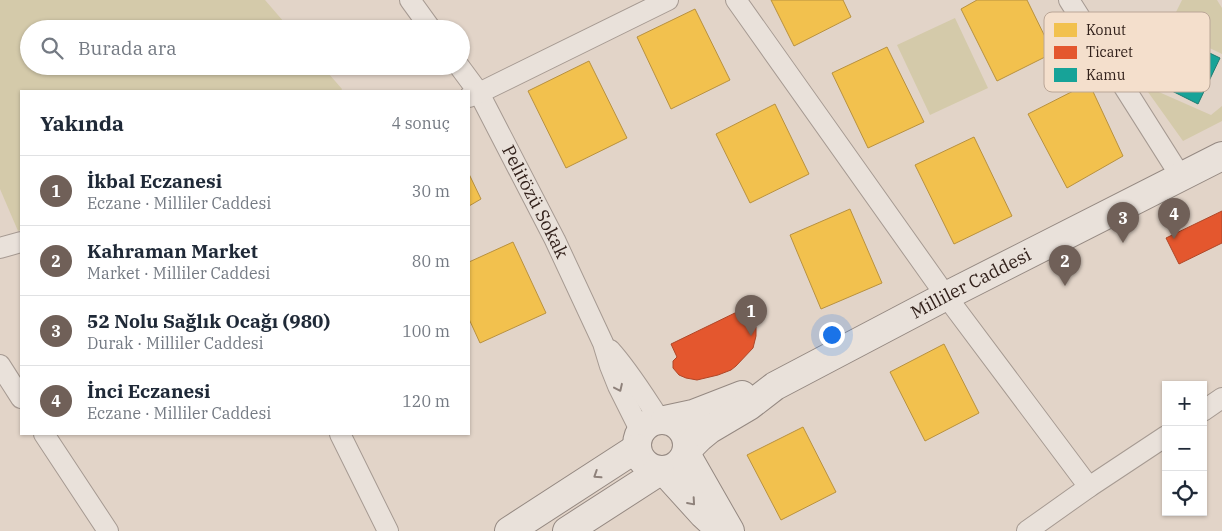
<!DOCTYPE html>
<html lang="tr">
<meta charset="utf-8">
<style>
:root{--surface:#fff;--page:#f6f6f7;--text:#1f2937;--muted:#747a83;--line:#e0e1e3;--accent:#706058}
body{margin:0;font-family:"IBM Plex Serif",serif;background:var(--page);color:var(--text)}
.controls{position:absolute;right:15px;bottom:15px;display:grid;overflow:hidden;border-radius:0px;box-shadow:0 1px 4px #0004}
.controls button{width:45px;height:45px;display:grid;place-items:center;padding:0;border:0;border-bottom:1px solid var(--line);background:var(--surface);color:var(--text);font:25px sans-serif}
.you{position:absolute;left:831px;top:334px;width:18px;height:18px;margin:-12px;border:4px solid #fff;border-radius:50%;background:#1a73e8;box-shadow:0 0 0 8px #1a73e833}
.badge{display:grid;place-items:center;width:32px;height:32px;border-radius:50%;background:var(--accent);color:#fff;font-size:16px;font-weight:700}
.pin{position:absolute;translate:-50% -41px;filter:drop-shadow(0 1px 2px #0008)}
.pin::after{content:'';position:absolute;top:26px;width:18px;height:15px;background:inherit;clip-path:polygon(0 0,100% 0,50% 100%)}
.list{margin:0;padding:0;list-style:none}
h2{display:flex;justify-content:space-between;align-items:center;height:65px;margin:0;padding:0 20px;font-size:21px}
h2 small{font-size:16px;font-weight:400;color:var(--muted)}
.list li{display:grid;grid-template-columns:32px 1fr auto;gap:15px;align-items:center;box-sizing:border-box;height:70px;padding:0 20px;border-top:1px solid var(--line)}
.list b{display:block;font-size:19px;white-space:nowrap}
.list p{margin:0;font-size:16px;white-space:nowrap;color:var(--muted)}
.list em{font-size:16px;font-style:normal;color:var(--muted)}
.icon{flex:none;width:28px;height:28px;fill:none;stroke:currentColor;stroke-width:2;stroke-linecap:round;stroke-linejoin:round}
.map{position:relative;flex:none;width:1222px;height:531px;overflow:hidden}
.search{position:absolute;background:var(--surface);box-shadow:0 1px 4px #0004;left:20px;top:20px;width:450px;height:55px;display:flex;align-items:center;gap:12px;box-sizing:border-box;padding:0 18px;border-radius:28px;color:var(--muted);font-size:19px}
.panel{position:absolute;background:var(--surface);box-shadow:0 1px 4px #0004;left:20px;top:90px;width:450px;height:345px;border-radius:0px}
.map>svg:first-child{display:block}
.green{fill:#d4caaa}
.homes{fill:#f2c14e;stroke:#b8913f}
.shops{fill:#e4572e;stroke:#af4728}
.public{fill:#17a398;stroke:#1f7c72}
.lines{fill:none;stroke-linecap:round;stroke-linejoin:round}
.street-casing{stroke:#a69a92;stroke-width:22}
.secondary-casing{stroke:#958982;stroke-width:30}
.street{stroke:#e9e1da;stroke-width:20}
.secondary{stroke:#e9e1da;stroke-width:28}
.oneway{stroke:#8e817a}
.labels{text-anchor:middle;stroke-width:5;stroke-linejoin:round;paint-order:stroke}
.street-label{font-size:18px;fill:#32211b;stroke:#f4dfcc}
.key{fill:#f4dfcc;stroke:#baa697;stroke-width:1}
.key-label{font-size:14px;fill:#32211b}
</style>
<div class="map">
<svg width="1222" height="531" viewBox="0 0 1222 531">
<rect width="100%" height="100%" fill="#e2d4c8"/>
<path class="green" d="M 0,0 L 265,0 L 290,29 L 29,29 L 29,66 L 322,66 L 342,89 L 341,91 L 21,91 L 21,230 L 18,231 L 0,189 Z
M 1182,0 L 1217,0 L 1222,8 L 1222,54 L 1168,28 Z
M 955,18 L 988,88 L 930,115 L 897,45 Z
M 1143,85 L 1211,115 L 1222,106 L 1222,121 L 1183,141 Z"/>
<path class="homes" d="M 771,0 L 843,0 L 851,17 L 794,46 Z
M 977,0 L 1027,0 L 1053,53 L 997,81 L 961,9 Z
M 695,9 L 730,80 L 671,109 L 637,37 Z
M 887,47 L 924,122 L 868,148 L 832,73 Z
M 589,61 L 627,138 L 566,168 L 528,91 Z
M 1089,83 L 1123,156 L 1067,188 L 1028,114 Z
M 775,104 L 809,174 L 750,203 L 716,134 Z
M 974,137 L 1012,216 L 954,244 L 915,165 Z
M 469,174 L 481,199 L 469,206 Z
M 850,209 L 882,283 L 821,309 L 790,235 Z
M 513,242 L 546,313 L 480,343 L 469,319 L 469,262 Z
M 944,344 L 979,413 L 925,441 L 890,372 Z
M 803,427 L 836,492 L 781,520 L 747,455 Z"/>
<path class="shops" d="M 1222,211 L 1222,243 L 1179,264 L 1166,238 Z
M 739,311 L 744,323 L 750,322 L 756,327 L 756,336 L 753,348 L 736,366 L 731,370 L 718,375 L 697,380 L 686,378 L 679,375 L 673,368 L 673,361 L 677,357 L 671,344 Z"/>
<path class="public" d="M 1162,30 L 1220,58 L 1198,104 L 1140,75 Z"/>
<g class="lines">
<defs>
<g id="street">
<path d="M 410,0 L 431,29"/>
<path d="M 736,0 L 946,296 L 1089,487"/>
<path d="M 1069,0 L 1181,177"/>
<path id="s1" d="M 459,66 L 479,93 L 555,240 L 603,343 L 610,366 L 618,386 L 641,432"/>
<path d="M 469,97 L 479,93 L 668,0"/>
<path d="M 0,248 L 21,242"/>
<path d="M 610,350 C 629,371 644,396 660,420"/>
<path d="M 0,365 L 21,398"/>
<path d="M 1203,411 L 1222,398"/>
<path d="M 44,434 L 108,531"/>
<path d="M 340,434 L 388,531"/>
<path d="M 1027,531 L 1089,487 L 1166,436"/>
</g>
<g id="secondary">
<circle cx="662" cy="445" r="25"/>
<path d="M 665,420 L 693,414 L 742,395"/>
<path id="s2" d="M 688,449 L 699,438 L 710,429 L 749,406 L 775,386 L 946,296 L 1222,156"/>
<path d="M 686,454 L 730,531"/>
<path d="M 664,471 L 703,514 L 718,528"/>
<path d="M 509,531 L 637,448"/>
<path d="M 567,531 L 660,471"/>
</g>
</defs>
<use href="#street" class="street-casing"/>
<use href="#secondary" class="secondary-casing"/>
<use href="#street" class="street"/>
<use href="#secondary" class="secondary"/>
</g>
<defs><path id="oneway-chevron" d="M-2-3.5L2.5 0L-2 3.5" fill="none" stroke-width="1.6" stroke-linecap="round" stroke-linejoin="round" transform="scale(1.25)"/></defs>
<g class="oneway">
<use href="#oneway-chevron" transform="translate(619 388) rotate(65)"/>
<use href="#oneway-chevron" transform="translate(597 475) rotate(147)"/>
<use href="#oneway-chevron" transform="translate(692 502) rotate(49)"/>
</g>
<g class="labels">
<g class="street-label">
<text dy="6" stroke="none"><textPath href="#s1" startOffset="156">Pelitözü Sokak</textPath></text>
<text dy="6" stroke="none"><textPath href="#s2" startOffset="329">Milliler Caddesi</textPath></text>
</g>
</g>
<rect x="1044" y="12" width="166" height="80" rx="8" class="key"/>
<rect x="1054" y="23" width="23" height="14" fill="#f2c14e"/>
<rect x="1054" y="46" width="23" height="13" fill="#e4572e"/>
<rect x="1054" y="68" width="23" height="14" fill="#17a398"/>
<g class="key-label">
<text x="1086" y="35">Konut</text>
<text x="1086" y="57">Ticaret</text>
<text x="1086" y="80">Kamu</text>
</g>
</svg>
<div class="controls">
<button>+</button>
<button>−</button>
<button><svg class="icon" aria-label="locate" viewBox="0 0 24 24"><circle cx="12" cy="12" r="6"/><path d="M12 2v4M12 18v4M2 12h4M18 12h4"/></svg></button>
</div>
<div class="you"></div>
<div class="pin badge" style="left:751px;top:336px">1</div>
<div class="pin badge" style="left:1065px;top:286px">2</div>
<div class="pin badge" style="left:1123px;top:243px">3</div>
<div class="pin badge" style="left:1174px;top:239px">4</div>
<div class="search"><svg class="icon" aria-label="search" viewBox="0 0 24 24"><circle cx="10" cy="10" r="6"/><path d="M15 15l6 6"/></svg>Burada ara</div>
<section class="panel">
<h2>Yakında<small>4 sonuç</small></h2>
<ul class="list">
<li><span class="badge">1</span><div><b>İkbal Eczanesi</b><p>Eczane · Milliler Caddesi</p></div><em>30 m</em></li>
<li><span class="badge">2</span><div><b>Kahraman Market</b><p>Market · Milliler Caddesi</p></div><em>80 m</em></li>
<li><span class="badge">3</span><div><b>52 Nolu Sağlık Ocağı (980)</b><p>Durak · Milliler Caddesi</p></div><em>100 m</em></li>
<li><span class="badge">4</span><div><b>İnci Eczanesi</b><p>Eczane · Milliler Caddesi</p></div><em>120 m</em></li>
</ul>
</section>
</div>
